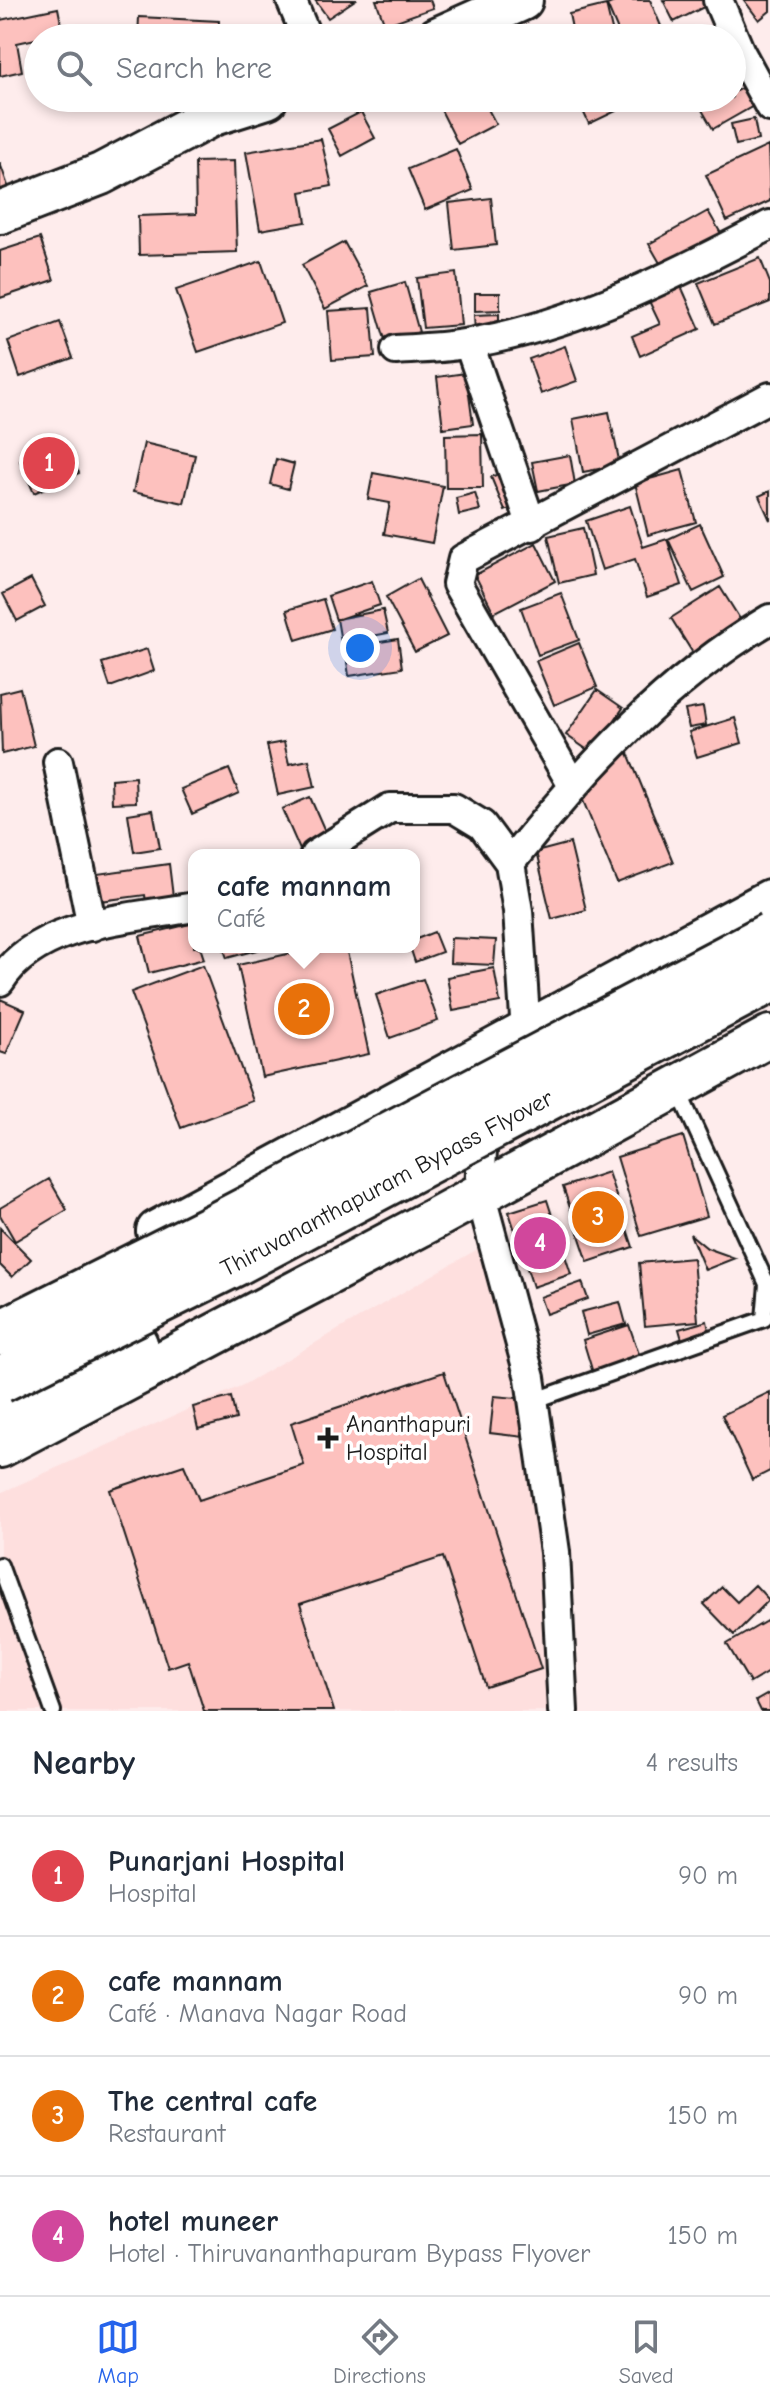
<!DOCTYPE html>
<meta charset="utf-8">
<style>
:root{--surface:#fff;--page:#f6f6f7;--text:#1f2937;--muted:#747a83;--line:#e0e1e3;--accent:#2563eb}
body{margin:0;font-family:"Comic Neue",sans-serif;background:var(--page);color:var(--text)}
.you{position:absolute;left:360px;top:648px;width:28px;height:28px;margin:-20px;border:6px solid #fff;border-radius:50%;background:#1a73e8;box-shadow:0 0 0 12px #1a73e833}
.badge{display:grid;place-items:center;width:52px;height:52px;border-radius:50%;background:var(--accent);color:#fff;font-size:26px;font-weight:700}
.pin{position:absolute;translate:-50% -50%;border:4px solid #fff;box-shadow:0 2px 8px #0006}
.popup{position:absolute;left:188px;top:849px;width:232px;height:104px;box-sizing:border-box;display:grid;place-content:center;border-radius:16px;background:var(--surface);filter:drop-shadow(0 2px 6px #0005);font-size:26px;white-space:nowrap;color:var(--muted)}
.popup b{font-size:30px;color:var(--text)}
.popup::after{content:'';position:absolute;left:50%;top:100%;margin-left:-16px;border:16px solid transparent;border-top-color:var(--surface)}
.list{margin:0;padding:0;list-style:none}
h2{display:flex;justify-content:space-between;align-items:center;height:104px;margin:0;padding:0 32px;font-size:34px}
h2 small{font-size:26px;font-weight:400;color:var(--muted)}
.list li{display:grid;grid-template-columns:52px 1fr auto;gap:24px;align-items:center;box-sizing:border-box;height:120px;padding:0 32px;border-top:2px solid var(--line)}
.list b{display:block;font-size:30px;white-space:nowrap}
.list p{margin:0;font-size:26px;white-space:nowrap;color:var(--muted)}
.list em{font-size:26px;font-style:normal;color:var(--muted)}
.icon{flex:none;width:44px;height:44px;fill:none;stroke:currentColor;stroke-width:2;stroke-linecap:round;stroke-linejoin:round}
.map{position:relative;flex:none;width:770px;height:1711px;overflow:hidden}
.search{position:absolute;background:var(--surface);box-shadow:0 4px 12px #0003;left:24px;right:24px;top:24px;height:88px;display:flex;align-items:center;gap:20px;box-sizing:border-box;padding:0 28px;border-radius:44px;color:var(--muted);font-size:30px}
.sheet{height:584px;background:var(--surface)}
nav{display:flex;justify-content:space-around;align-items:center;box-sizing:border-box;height:112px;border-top:2px solid var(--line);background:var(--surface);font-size:22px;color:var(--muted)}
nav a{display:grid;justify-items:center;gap:4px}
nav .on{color:var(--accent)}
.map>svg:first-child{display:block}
.built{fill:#fedfde}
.building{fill:#fdc1be;stroke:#1c1c1c;stroke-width:2}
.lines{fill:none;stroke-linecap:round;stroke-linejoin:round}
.lane-casing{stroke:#1c1c1c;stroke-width:20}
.street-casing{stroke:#1c1c1c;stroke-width:34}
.secondary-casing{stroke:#1c1c1c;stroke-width:46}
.lane{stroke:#fff;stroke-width:14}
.street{stroke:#fff;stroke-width:28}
.secondary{stroke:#fff;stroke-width:40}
.highway-bridge-casing{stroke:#1c1c1c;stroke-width:50;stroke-linecap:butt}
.highway-bridge{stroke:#fff;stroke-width:44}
.poi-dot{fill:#1c1c1c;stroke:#fff;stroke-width:3}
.labels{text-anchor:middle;stroke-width:7;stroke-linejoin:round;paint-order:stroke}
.street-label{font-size:24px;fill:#1c1c1c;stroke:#fff}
.poi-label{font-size:24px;fill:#1c1c1c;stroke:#fff;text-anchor:start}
</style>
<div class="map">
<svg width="770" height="1711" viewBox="0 0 770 1711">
<rect width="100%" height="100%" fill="#feecec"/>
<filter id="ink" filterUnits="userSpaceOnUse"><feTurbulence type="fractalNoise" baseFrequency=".0125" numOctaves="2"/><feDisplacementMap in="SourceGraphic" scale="16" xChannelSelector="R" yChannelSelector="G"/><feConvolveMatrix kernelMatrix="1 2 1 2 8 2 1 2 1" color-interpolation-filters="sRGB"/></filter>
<g filter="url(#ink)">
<path class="built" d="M 488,1243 L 557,1549 L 558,1711 L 0,1711 L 0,1493 L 243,1385 Z"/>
<path class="building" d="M 315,0 L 355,0 L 328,18 Z
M 376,0 L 430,0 L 433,8 L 385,25 Z
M 619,0 L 650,0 L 661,26 L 634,38 L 621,38 L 607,5 Z
M 663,0 L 704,0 L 706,6 L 674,22 Z
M 744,0 L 770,0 L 770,11 L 759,20 Z
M 606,5 L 614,38 L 574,38 L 569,14 Z
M 58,8 L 63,33 L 17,43 L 22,71 L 0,76 L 0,20 Z
M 139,17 L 219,21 L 218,38 L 138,38 Z
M 745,86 L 755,105 L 713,129 L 702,110 L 724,98 L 732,98 L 732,93 Z
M 166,98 L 210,98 L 210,104 L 166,102 Z
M 435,98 L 482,98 L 496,124 L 458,144 Z
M 577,98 L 612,98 L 618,110 L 589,124 Z
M 361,112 L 375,138 L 342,156 L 328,129 Z
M 754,119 L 758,140 L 736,145 L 731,124 Z
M 321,139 L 332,186 L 301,192 L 306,222 L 260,230 L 246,152 Z
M 768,146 L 770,201 L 727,221 L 706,175 Z
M 456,149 L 473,190 L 425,210 L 408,169 Z
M 234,161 L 237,252 L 139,255 L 138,216 L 196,214 L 195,162 Z
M 0,163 L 9,189 L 0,193 Z
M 491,198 L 496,245 L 454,250 L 449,203 Z
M 708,211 L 723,237 L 664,270 L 649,244 Z
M 40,238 L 54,280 L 0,298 L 0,251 Z
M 344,242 L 368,286 L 325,309 L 302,265 Z
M 760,258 L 770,283 L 770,302 L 715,324 L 698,283 Z
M 261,261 L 282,323 L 198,352 L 176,290 Z
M 456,273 L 461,325 L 423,328 L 417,278 Z
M 405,282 L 419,332 L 386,343 L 371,292 Z
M 681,286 L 700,329 L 640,356 L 632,336 L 660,324 L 649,301 Z
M 475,293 L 500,293 L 500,310 L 475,311 Z
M 371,308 L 375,357 L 332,360 L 328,311 Z
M 499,314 L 499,332 L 475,333 L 474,315 Z
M 60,322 L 73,358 L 20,377 L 8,341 Z
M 565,346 L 577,381 L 541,394 L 529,359 Z
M 466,373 L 473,424 L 443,428 L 437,377 Z
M 609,412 L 620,465 L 583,472 L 573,419 Z
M 482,434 L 483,488 L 446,488 L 445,435 Z
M 65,441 L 79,473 L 34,493 L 20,461 Z
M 144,443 L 195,455 L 184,503 L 133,492 Z
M 570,455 L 575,484 L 538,491 L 532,462 Z
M 276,459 L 294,464 L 288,489 L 270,484 Z
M 682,470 L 696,522 L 648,535 L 635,483 Z
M 503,472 L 517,506 L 505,511 L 491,477 Z
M 373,473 L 443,486 L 432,543 L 384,534 L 390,503 L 368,499 Z
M 770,491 L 770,520 L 759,496 Z
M 475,493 L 480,510 L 459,515 L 456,498 Z
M 630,506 L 643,547 L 667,539 L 682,585 L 647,597 L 635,559 L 602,570 L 586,521 Z
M 700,524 L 724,577 L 693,592 L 668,539 Z
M 583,528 L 593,575 L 559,583 L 548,536 Z
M 536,543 L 555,581 L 494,613 L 475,575 Z
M 31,579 L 45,606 L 17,621 L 3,594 Z
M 418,579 L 447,636 L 415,652 L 386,597 Z
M 372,581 L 380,605 L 336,620 L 328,596 Z
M 720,587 L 745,627 L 696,658 L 671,618 Z
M 561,593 L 579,640 L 538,655 L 521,608 Z
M 323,599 L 332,629 L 296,640 L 287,610 Z
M 383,610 L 388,633 L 341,642 L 337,619 Z
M 398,639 L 402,668 L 349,676 L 345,648 Z
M 579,643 L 597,687 L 554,705 L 536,661 Z
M 147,649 L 154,671 L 110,687 L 102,663 Z
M 20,688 L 34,746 L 2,754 L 0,693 Z
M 597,690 L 623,708 L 592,753 L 566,735 Z
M 703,707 L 706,725 L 689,728 L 685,710 Z
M 735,718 L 742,743 L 697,757 L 689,732 Z
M 284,742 L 289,764 L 309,760 L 315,787 L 278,795 L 267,745 Z
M 628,753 L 673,862 L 617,883 L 577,786 Z
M 229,769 L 239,793 L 192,814 L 181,789 Z
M 135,777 L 136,802 L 112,803 L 111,779 Z
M 310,797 L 328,838 L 300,850 L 282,809 Z
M 153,810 L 160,848 L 134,852 L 128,814 Z
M 570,843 L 586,910 L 552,919 L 536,852 Z
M 169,864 L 174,905 L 147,908 L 145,895 L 100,901 L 97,874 Z
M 194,923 L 194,947 L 200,947 L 204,959 L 149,973 L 140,936 Z
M 434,932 L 442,952 L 415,962 L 410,947 L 414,947 L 414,940 Z
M 451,938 L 496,940 L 494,965 L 450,963 Z
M 223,947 L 259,947 L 260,949 L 227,958 Z
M 319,947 L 346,947 L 369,1054 L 262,1077 L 238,965 Z
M 203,965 L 253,1101 L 181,1128 L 131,992 Z
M 494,968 L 500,1002 L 453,1011 L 447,977 Z
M 423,979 L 438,1021 L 390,1038 L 376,995 Z
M 0,999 L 25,1010 L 6,1054 L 0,1052 Z
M 683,1136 L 707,1216 L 641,1236 L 617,1157 Z
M 608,1172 L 633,1247 L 588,1262 L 563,1187 Z
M 49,1179 L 67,1210 L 15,1241 L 0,1215 L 0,1208 Z
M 547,1200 L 571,1274 L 533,1287 L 509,1212 Z
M 0,1228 L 31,1259 L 12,1277 L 0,1265 Z
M 690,1234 L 707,1248 L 735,1258 L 705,1270 Z
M 693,1258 L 698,1321 L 645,1326 L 639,1263 Z
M 582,1282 L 588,1299 L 546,1314 L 540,1297 Z
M 620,1302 L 626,1324 L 587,1335 L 581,1312 Z
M 707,1321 L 710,1335 L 683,1343 L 679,1329 Z
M 629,1325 L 640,1357 L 593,1373 L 583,1340 Z
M 444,1372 L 541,1669 L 486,1687 L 443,1557 L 300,1604 L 334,1711 L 204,1711 L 188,1661 L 168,1668 L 110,1490 L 184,1465 L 199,1500 L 304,1465 L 291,1423 Z
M 770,1392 L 770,1471 L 752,1480 L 722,1415 Z
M 494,1396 L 529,1399 L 524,1437 L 490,1433 Z
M 231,1397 L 236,1419 L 198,1429 L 193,1407 Z
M 755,1585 L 769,1600 L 734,1635 L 704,1604 L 722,1587 L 737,1602 Z
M 770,1619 L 770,1671 L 750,1683 L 727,1644 Z
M 770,1693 L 770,1711 L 761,1711 L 756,1701 Z"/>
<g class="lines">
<defs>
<path id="lane" d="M 533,1401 L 764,1319 L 767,1284 L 678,1090
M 0,1565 L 53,1711"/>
<path id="street" d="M 291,0 L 307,38
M 718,0 L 740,52 L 770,107
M 469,344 L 532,526
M 396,350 C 421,348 446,348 470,343 C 577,325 675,275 770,225
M 58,762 L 92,926
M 572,784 L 457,584 L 463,559 L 770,397
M 315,855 L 390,808 L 454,808 L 482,825 L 510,863
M 0,981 C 38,921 131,919 194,907
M 523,1046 L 526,1033 L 518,911 L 510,863 C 583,770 667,680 770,619
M 472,1123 L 482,1150 L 480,1193 L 530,1378 L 555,1552 L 563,1711"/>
<path id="secondary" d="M 437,38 L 522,0
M 0,213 L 101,174 L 213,115 L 267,98
M 157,1231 L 770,900
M 0,1413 L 137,1344
M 0,1447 L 432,1220 L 770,1036"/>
</defs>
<use href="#lane" class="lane-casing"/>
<use href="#street" class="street-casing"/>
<use href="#secondary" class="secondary-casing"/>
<use href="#lane" class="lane"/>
<use href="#street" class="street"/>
<use href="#secondary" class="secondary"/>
<defs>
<g id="highway-bridge">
<path d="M 0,1333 L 219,1224 L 770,935"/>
<path id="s1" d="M 0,1380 L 236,1263 L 770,980"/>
</g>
</defs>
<use href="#highway-bridge" class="highway-bridge-casing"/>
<use href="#highway-bridge" class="highway-bridge"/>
</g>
</g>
<path class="poi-dot" d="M324 1426h8v8h8v8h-8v8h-8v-8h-8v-8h8z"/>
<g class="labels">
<g class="street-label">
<text dy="8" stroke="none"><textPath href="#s1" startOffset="434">Thiruvananthapuram Bypass Flyover</textPath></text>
</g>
<g class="poi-label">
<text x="346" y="1432">Ananthapuri<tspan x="346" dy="28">Hospital</tspan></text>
</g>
</g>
</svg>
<div class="you"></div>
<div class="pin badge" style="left:49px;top:463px;background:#e0444e">1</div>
<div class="pin badge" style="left:304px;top:1009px;background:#e8710a">2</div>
<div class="popup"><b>cafe mannam</b>Café</div>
<div class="pin badge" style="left:598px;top:1217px;background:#e8710a">3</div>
<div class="pin badge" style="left:540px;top:1243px;background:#d1479c">4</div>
<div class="search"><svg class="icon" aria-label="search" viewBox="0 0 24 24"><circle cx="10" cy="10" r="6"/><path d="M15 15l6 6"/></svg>Search here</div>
</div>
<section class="sheet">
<h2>Nearby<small>4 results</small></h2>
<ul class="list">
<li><span class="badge" style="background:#e0444e">1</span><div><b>Punarjani Hospital</b><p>Hospital</p></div><em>90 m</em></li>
<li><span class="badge" style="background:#e8710a">2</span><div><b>cafe mannam</b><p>Café · Manava Nagar Road</p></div><em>90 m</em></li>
<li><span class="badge" style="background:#e8710a">3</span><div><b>The central cafe</b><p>Restaurant</p></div><em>150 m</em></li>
<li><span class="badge" style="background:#d1479c">4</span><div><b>hotel muneer</b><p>Hotel · Thiruvananthapuram Bypass Flyover</p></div><em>150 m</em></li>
</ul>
</section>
<nav>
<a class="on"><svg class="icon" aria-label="map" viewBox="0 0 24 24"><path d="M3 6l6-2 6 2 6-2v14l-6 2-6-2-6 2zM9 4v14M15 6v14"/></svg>Map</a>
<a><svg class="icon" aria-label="directions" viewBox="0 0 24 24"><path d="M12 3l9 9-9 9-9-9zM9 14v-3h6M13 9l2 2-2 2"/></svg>Directions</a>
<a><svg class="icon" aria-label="saved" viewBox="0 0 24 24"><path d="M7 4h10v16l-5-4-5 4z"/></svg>Saved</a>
</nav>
